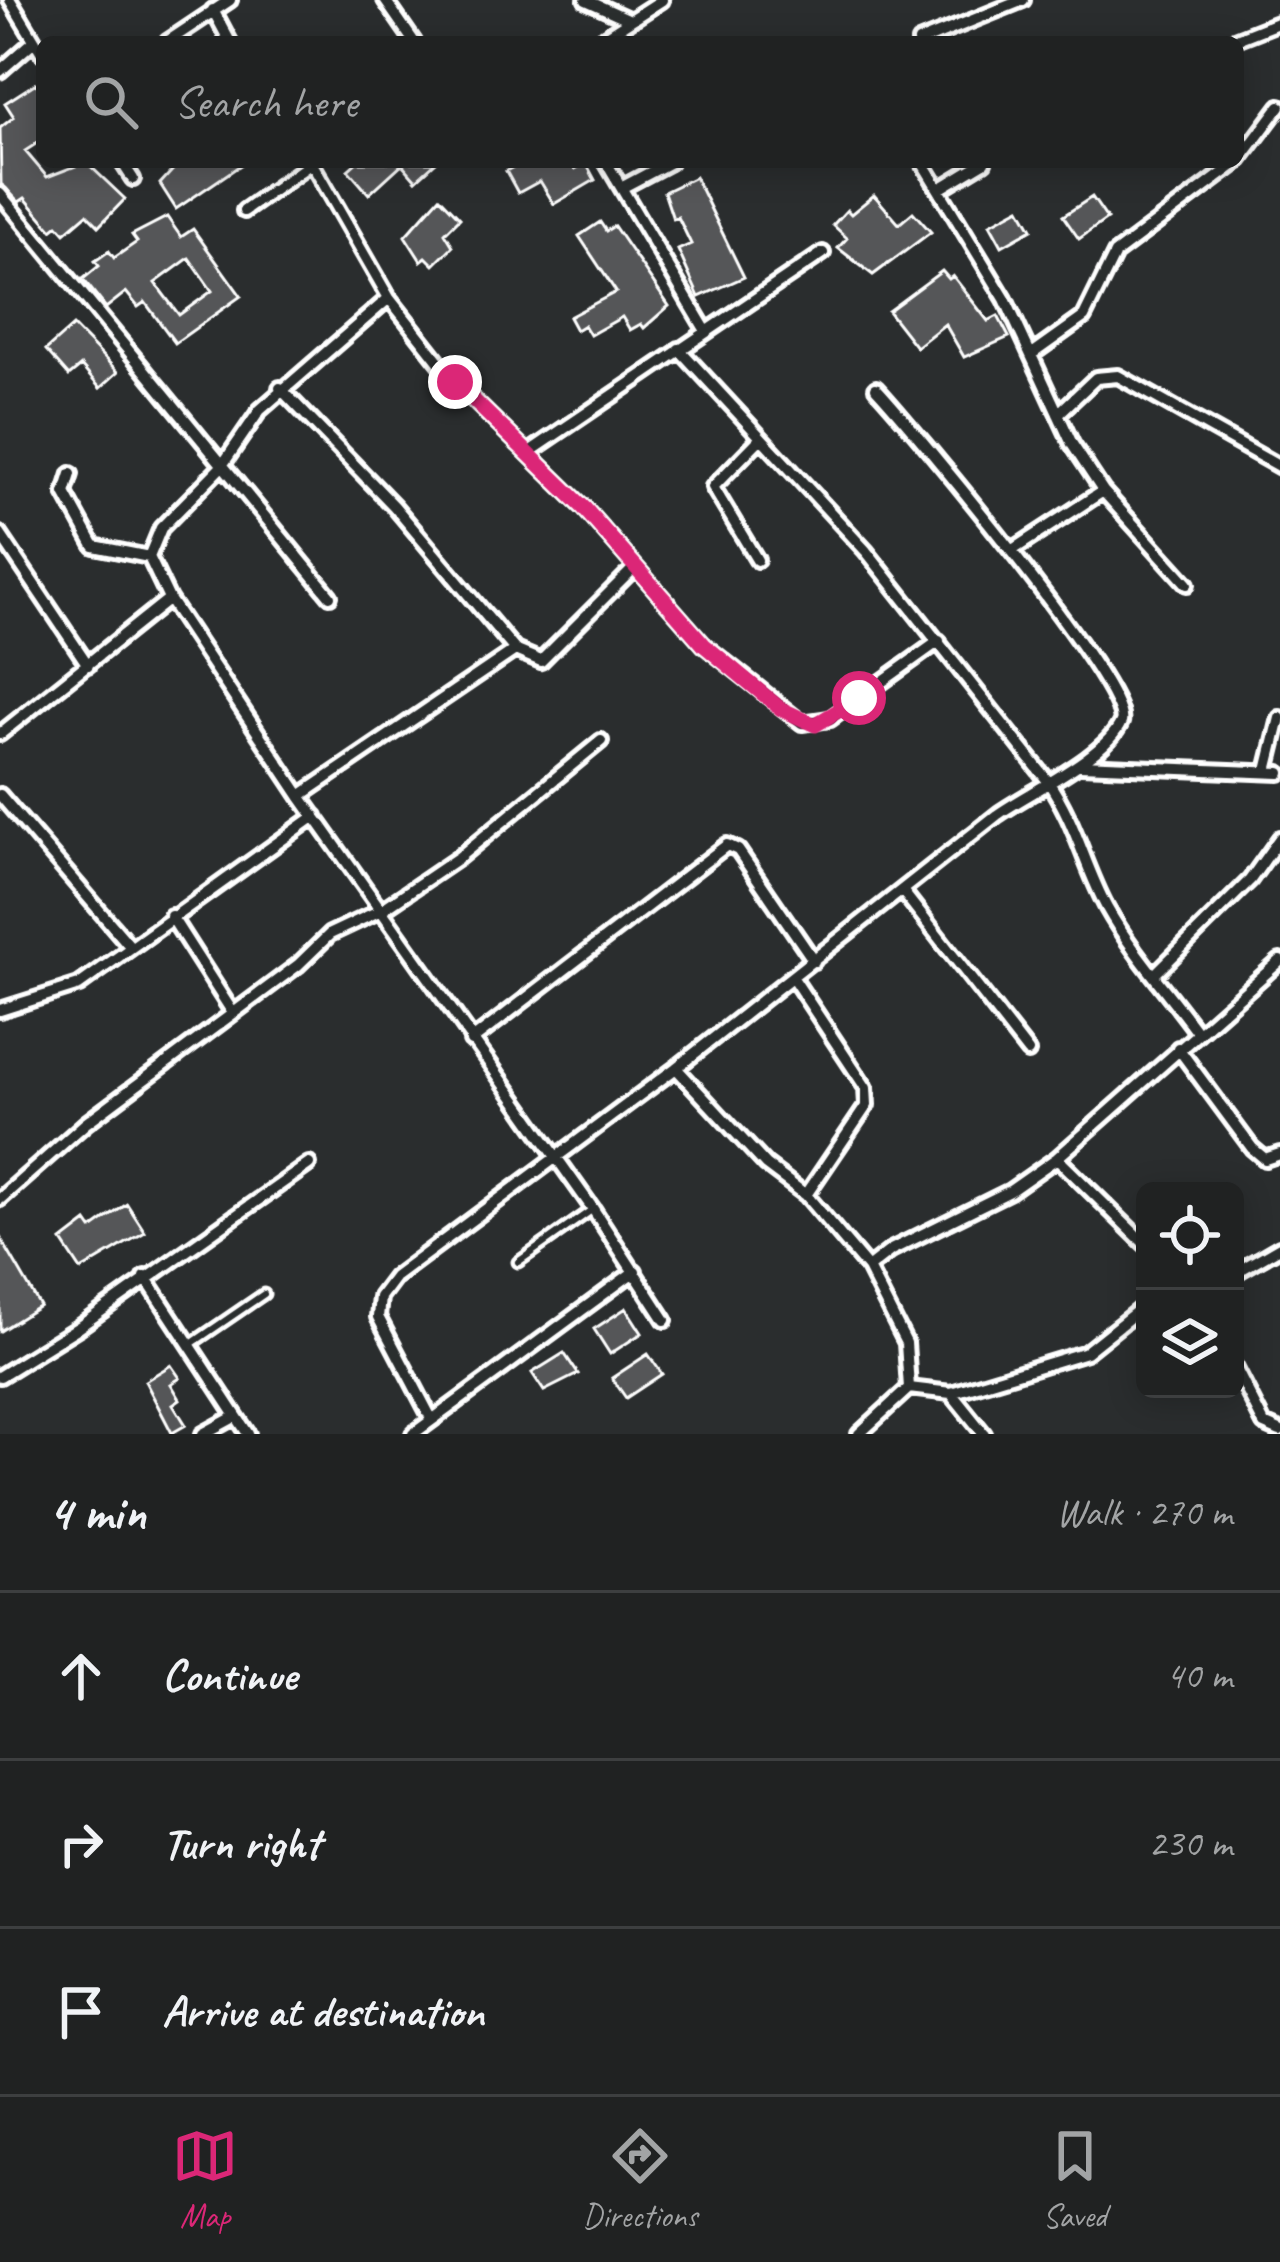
<!DOCTYPE html>
<meta charset="utf-8">
<style>
:root{--surface:#202222;--page:#2d2f2f;--text:#f1f3f6;--muted:#a2a4a5;--line:#3d3f40;--accent:#db2777}
body{margin:0;font-family:Caveat,sans-serif;background:var(--page);color:var(--text)}
.controls{position:absolute;right:36px;bottom:36px;display:grid;overflow:hidden;border-radius:18px;box-shadow:0 6px 30px #0003}
.controls button{width:108px;height:108px;display:grid;place-items:center;padding:0;border:0;border-bottom:3px solid var(--line);background:var(--surface);color:var(--text);font:60px sans-serif}
.stop{position:absolute;width:36px;height:36px;margin:-27px;border:9px solid #db2777;border-radius:50%;background:#fff}
.stop.end{background:#db2777;border-color:#fff;box-shadow:0 3px 12px #0008}
.list{margin:0;padding:0;list-style:none}
h2{display:flex;justify-content:space-between;align-items:center;height:156px;margin:0;padding:0 48px;font-size:51px}
h2 small{font-size:39px;font-weight:400;color:var(--muted)}
.list li{display:grid;grid-template-columns:78px 1fr auto;gap:36px;align-items:center;box-sizing:border-box;height:168px;padding:0 48px;border-top:3px solid var(--line)}
.list b{display:block;font-size:45px;white-space:nowrap}
.list em{font-size:39px;font-style:normal;color:var(--muted)}
.icon{flex:none;width:66px;height:66px;fill:none;stroke:currentColor;stroke-width:2;stroke-linecap:round;stroke-linejoin:round}
.map{position:relative;flex:none;width:1280px;height:1434px;overflow:hidden}
.search{position:absolute;background:var(--surface);box-shadow:0 6px 30px #0003;left:36px;right:36px;top:36px;height:132px;display:flex;align-items:center;gap:30px;box-sizing:border-box;padding:0 42px;border-radius:18px;color:var(--muted);font-size:45px}
.sheet{height:660px;background:var(--surface)}
nav{display:flex;justify-content:space-around;align-items:center;box-sizing:border-box;height:168px;border-top:3px solid var(--line);background:var(--surface);font-size:33px;color:var(--muted)}
nav a{display:grid;justify-items:center;gap:6px}
nav .on{color:var(--accent)}
.map>svg:first-child{display:block}
.building{fill:#555758;stroke:#fff;stroke-width:3;fill-rule:evenodd}
.lines{fill:none;stroke-linecap:round;stroke-linejoin:round}
.service-casing{stroke:#fff;stroke-width:15}
.minor-casing{stroke:#fff;stroke-width:20}
.service{stroke:#2a2d2e;stroke-width:6}
.minor{stroke:#2a2d2e;stroke-width:10}
.route{stroke:#db2777;stroke-width:15}
</style>
<div class="map">
<svg width="1280" height="1434" viewBox="0 0 1280 1434">
<rect width="100%" height="100%" fill="#2a2d2e"/>
<filter id="ink" filterUnits="userSpaceOnUse"><feTurbulence type="fractalNoise" baseFrequency=".00833" numOctaves="2"/><feDisplacementMap in="SourceGraphic" scale="24" xChannelSelector="R" yChannelSelector="G"/><feConvolveMatrix kernelMatrix="1 2 1 2 8 2 1 2 1" color-interpolation-filters="sRGB"/></filter>
<g filter="url(#ink)">
<path class="building" d="M 36,83 L 42,93 L 42,140 L 25,151 L 47,177 L 86,162 L 125,199 L 99,226 L 87,214 L 65,233 L 58,225 L 52,230 L 25,198 L 19,202 L 1,184 L 0,128 L 14,117 L 5,103 Z
M 180,162 L 245,162 L 176,209 L 160,184 Z
M 357,162 L 436,162 L 416,180 L 402,164 L 369,194 L 348,170 Z
M 523,162 L 570,162 L 575,169 L 586,163 L 595,180 L 554,204 L 540,181 L 518,193 L 506,171 Z
M 695,177 L 744,277 L 699,297 L 678,250 L 691,244 L 678,217 L 673,219 L 664,192 Z
M 874,195 L 899,224 L 913,212 L 931,232 L 873,275 L 838,248 L 847,238 L 833,225 L 847,210 L 851,214 Z
M 440,197 L 460,218 L 445,233 L 453,246 L 434,265 L 426,257 L 421,261 L 405,236 Z
M 1092,197 L 1107,219 L 1079,239 L 1063,216 Z
M 1020,208 L 1032,229 L 1002,246 L 990,224 Z
M 167,217 L 181,237 L 193,229 L 241,296 L 175,343 L 145,302 L 138,307 L 126,292 L 106,308 L 83,279 L 99,266 L 95,261 L 109,251 L 114,258 L 137,242 L 132,235 ZM 189,258 L 212,291 L 179,315 L 155,283 Z
M 600,222 L 606,231 L 614,226 L 669,306 L 644,328 L 641,324 L 630,330 L 622,317 L 590,335 L 584,325 L 576,330 L 569,317 L 616,292 L 579,236 Z
M 942,271 L 949,279 L 953,276 L 988,321 L 998,316 L 1009,337 L 964,357 L 945,324 L 916,347 L 888,311 Z
M 73,326 L 118,372 L 100,388 L 81,366 L 69,376 L 46,350 Z
M 127,1204 L 145,1232 L 81,1270 L 62,1241 L 87,1222 L 92,1229 Z
M 0,1237 L 40,1306 L 0,1331 Z
M 626,1308 L 642,1333 L 610,1354 L 594,1329 Z
M 564,1353 L 578,1374 L 544,1391 L 532,1373 Z
M 648,1354 L 662,1374 L 626,1398 L 612,1378 Z
M 171,1365 L 180,1378 L 171,1384 L 180,1399 L 173,1404 L 186,1425 L 172,1433 L 145,1381 Z"/>
<g class="lines">
<defs>
<path id="service" d="M 518,1262 L 593,1209
M 191,1344 L 264,1294"/>
<path id="minor" d="M 10,0 L 42,53
M 385,0 L 414,42
M 586,0 L 628,19
M 213,10 L 230,42
M 167,42 L 230,0
M 597,42 L 662,0
M 919,42 L 1023,0
M 1229,42 L 1280,22
M 0,71 L 33,42
M 122,162 L 133,179
M 311,162 L 389,298 L 260,410 L 221,467 L 161,528 L 149,557 L 169,599 L 300,796 L 593,1209 L 665,1320
M 606,162 L 706,331
M 922,162 L 1005,299 L 1072,444 L 1103,491 L 1187,584
M 1238,162 L 1280,106
M 623,187 L 670,162
M 941,188 L 984,162
M 0,194 L 330,596
M 244,211 L 313,162
M 389,298 L 455,382 L 584,508 L 704,645 L 802,723 L 830,719 L 939,641
M 679,349 L 866,551 L 1047,780 C 1077,824 1083,863 1107,908 C 1131,951 1167,991 1197,1032
M 1032,354 L 1084,317 L 1115,254 L 1238,162
M 280,388 L 394,506 L 515,650
M 1058,414 L 1096,378 L 1118,376 L 1280,467
M 528,453 L 823,253
M 71,474 L 65,493 L 94,546 L 149,557
M 0,534 L 88,665
M 1011,551 L 1103,491
M 757,560 L 713,487 L 758,441
M 0,734 L 169,599
M 1081,765 L 1280,773
M 1267,771 L 1280,718
M 0,795 L 129,945
M 300,796 L 515,650 L 541,661 L 633,569
M 904,893 L 1028,1052
M 171,916 L 233,1013
M 1155,974 L 1250,880 L 1280,838
M 793,978 L 866,1088 L 867,1105 L 806,1195
M 0,1010 L 79,985 L 315,816
M 471,1041 L 727,845 L 738,850 L 814,961
M 1178,1048 L 1252,1148 L 1265,1159 L 1280,1154
M 676,1068 L 766,1165 L 806,1195 L 868,1268 L 906,1343 L 909,1388
M 1057,1158 L 1145,1244
M 0,1199 L 86,1123 L 298,965 L 330,934 L 383,909 L 458,858 L 601,741
M 868,1268 L 891,1250 L 1010,1191 L 1057,1158 L 1280,961
M 1235,1273 L 1280,1247
M 145,1277 L 248,1434
M 1235,1367 L 1264,1424 L 1280,1431
M 0,1376 L 79,1327 L 309,1164
M 951,1393 L 984,1434
M 432,1420 L 378,1317 L 380,1297 L 395,1277 L 676,1068 L 997,815 C 1029,792 1106,757 1121,722 C 1134,692 909,423 876,388
M 203,1434 L 236,1416
M 413,1434 L 635,1271
M 859,1434 L 909,1388 L 951,1393 L 1086,1352 L 1145,1305"/>
</defs>
<use href="#service" class="service-casing"/>
<use href="#minor" class="minor-casing"/>
<use href="#service" class="service"/>
<use href="#minor" class="minor"/>
</g>
</g>
<g class="lines" filter="url(#ink)">
<path class="route" d="M 455,382 L 584,508 L 704,645 L 781,709 L 815,725 L 859,698"/>
</g>
</svg>
<div class="controls">
<button><svg class="icon" aria-label="locate" viewBox="0 0 24 24"><circle cx="12" cy="12" r="6"/><path d="M12 2v4M12 18v4M2 12h4M18 12h4"/></svg></button>
<button><svg class="icon" aria-label="layers" viewBox="0 0 24 24"><path d="M12 4l9 5-9 5-9-5zM3 14l9 5 9-5"/></svg></button>
</div>
<div class="stop" style="left:859px;top:698px"></div>
<div class="stop end" style="left:455px;top:382px"></div>
<div class="search"><svg class="icon" aria-label="search" viewBox="0 0 24 24"><circle cx="10" cy="10" r="6"/><path d="M15 15l6 6"/></svg>Search here</div>
</div>
<section class="sheet">
<h2>4 min<small>Walk · 270 m</small></h2>
<ul class="list">
<li><svg class="icon" aria-label="ahead" viewBox="0 0 24 24"><path d="M12 20V5M6 11l6-6 6 6"/></svg><div><b>Continue</b></div><em>40 m</em></li>
<li><svg class="icon" aria-label="right" viewBox="0 0 24 24"><path d="M7 20v-9h11M14 6l5 5-5 5"/></svg><div><b>Turn right</b></div><em>230 m</em></li>
<li><svg class="icon" aria-label="arrive" viewBox="0 0 24 24"><path d="M6 21V4h12l-3 4 3 4H6"/></svg><div><b>Arrive at destination</b></div></li>
</ul>
</section>
<nav>
<a class="on"><svg class="icon" aria-label="map" viewBox="0 0 24 24"><path d="M3 6l6-2 6 2 6-2v14l-6 2-6-2-6 2zM9 4v14M15 6v14"/></svg>Map</a>
<a><svg class="icon" aria-label="directions" viewBox="0 0 24 24"><path d="M12 3l9 9-9 9-9-9zM9 14v-3h6M13 9l2 2-2 2"/></svg>Directions</a>
<a><svg class="icon" aria-label="saved" viewBox="0 0 24 24"><path d="M7 4h10v16l-5-4-5 4z"/></svg>Saved</a>
</nav>
